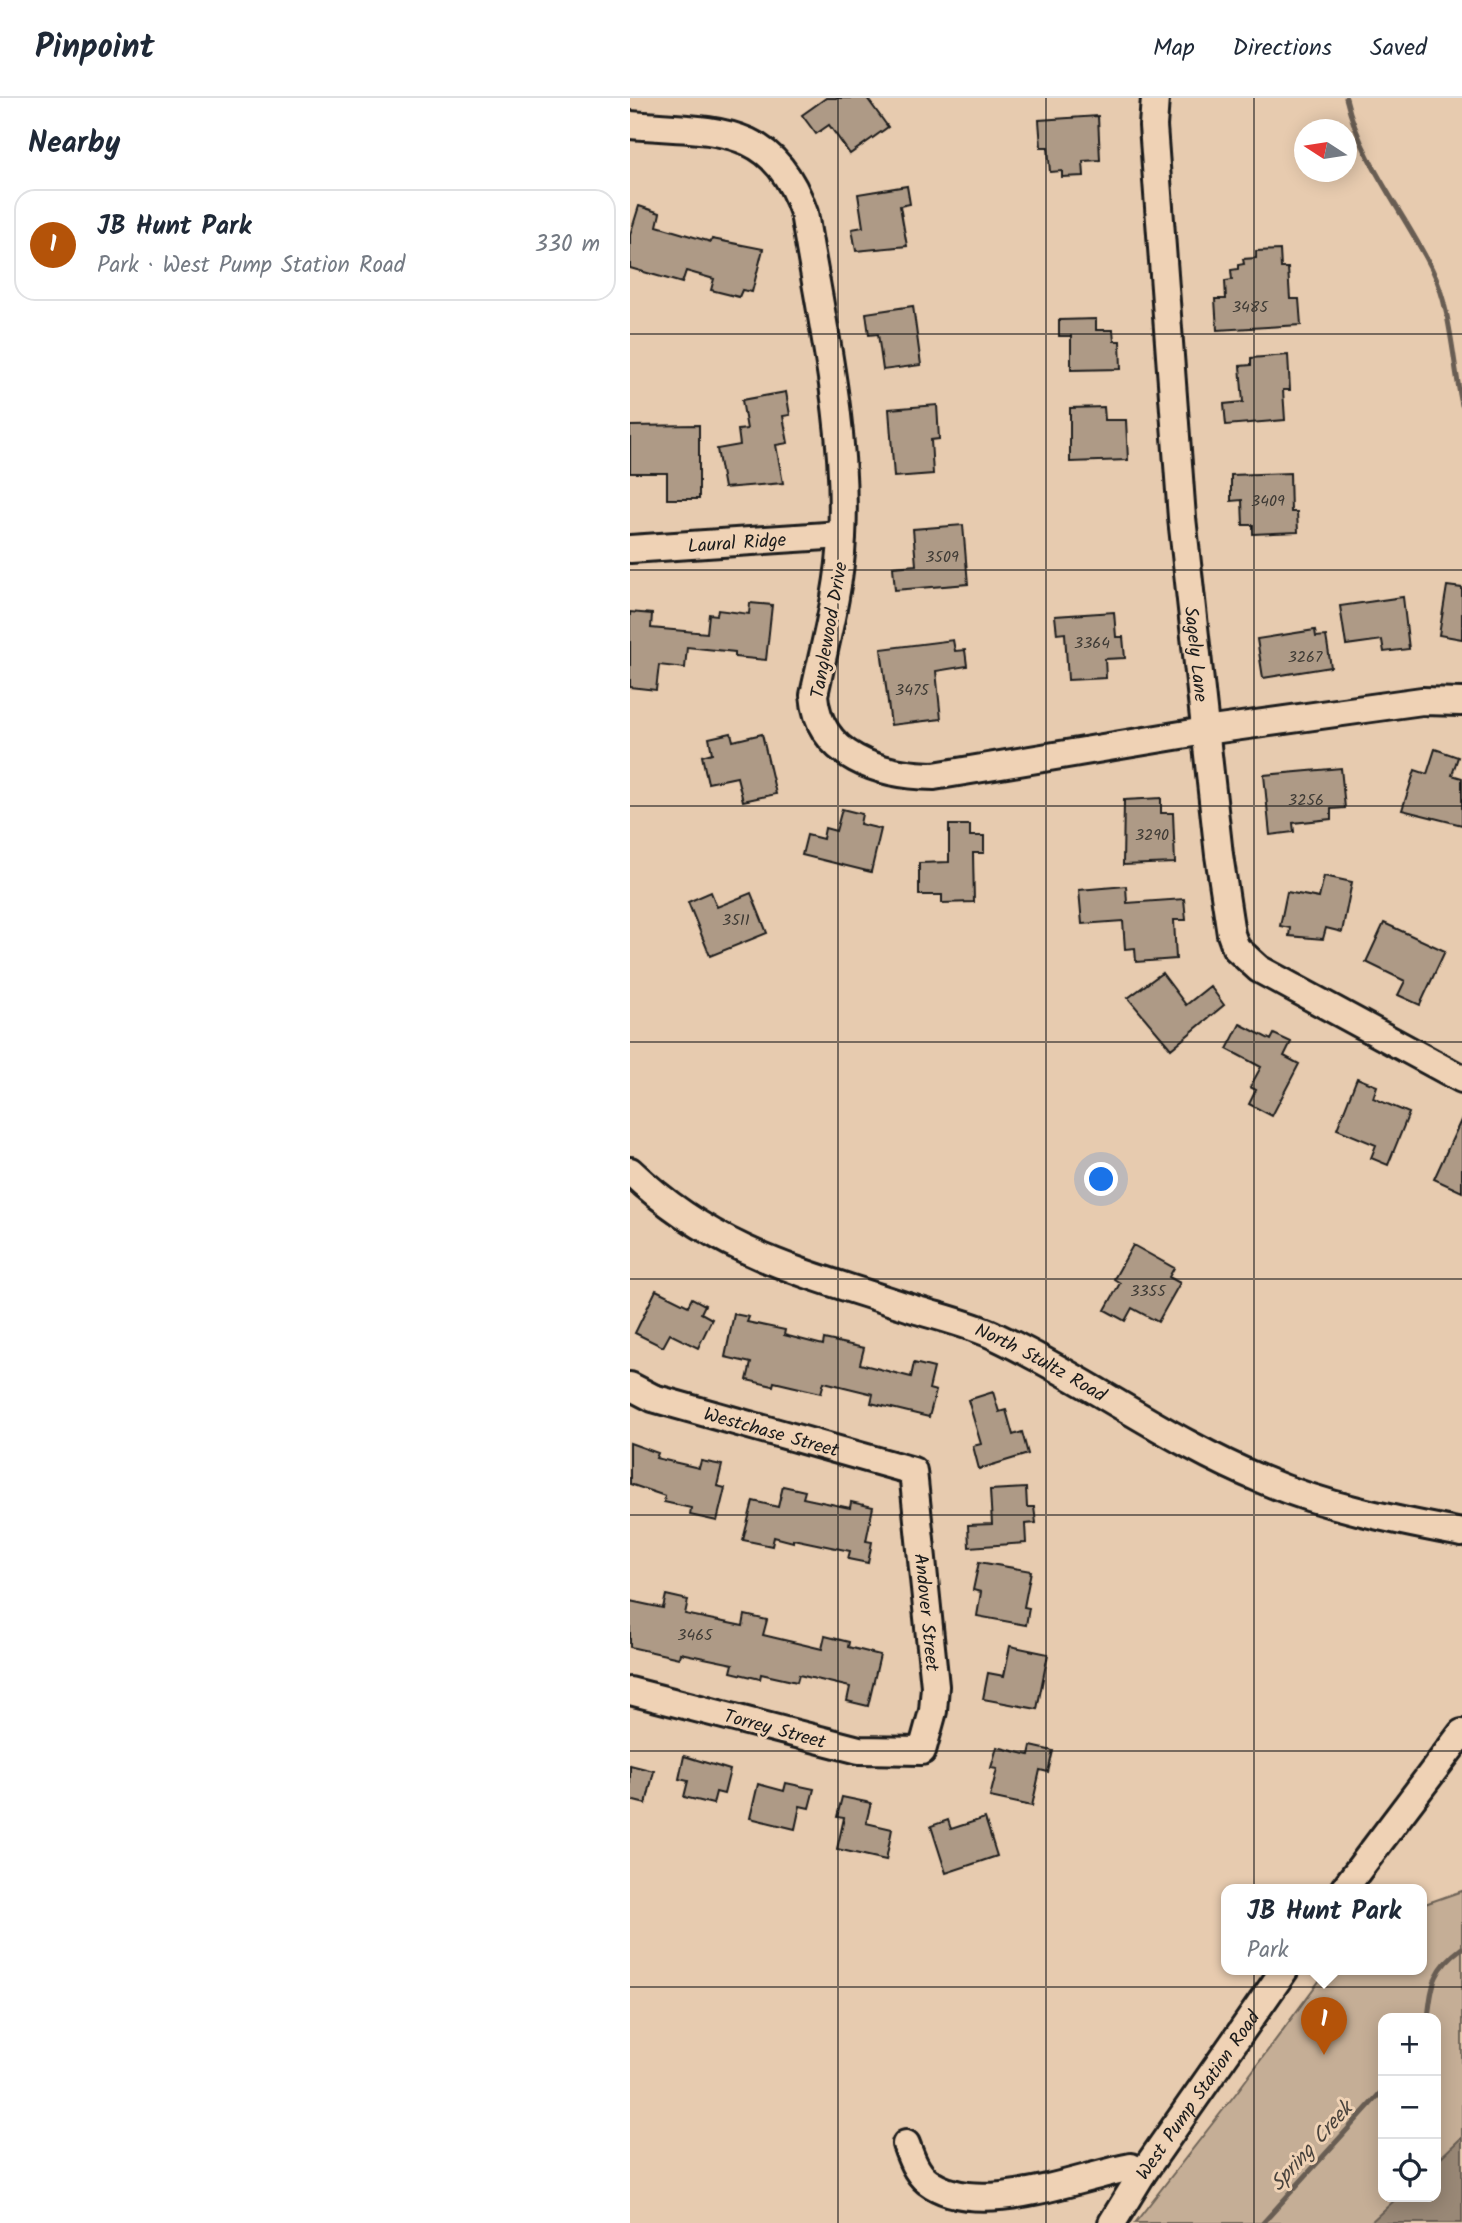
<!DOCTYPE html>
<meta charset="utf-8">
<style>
:root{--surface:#fff;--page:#f2f2f3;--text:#1f2937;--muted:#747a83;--line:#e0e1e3;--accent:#b45309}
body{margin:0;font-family:Kalam,sans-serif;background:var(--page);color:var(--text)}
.controls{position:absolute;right:21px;bottom:21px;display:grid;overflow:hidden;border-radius:14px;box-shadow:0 4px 18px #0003}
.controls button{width:63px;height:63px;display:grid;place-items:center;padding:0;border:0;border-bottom:2px solid var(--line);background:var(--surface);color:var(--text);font:35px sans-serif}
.compass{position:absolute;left:664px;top:21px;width:63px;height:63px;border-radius:50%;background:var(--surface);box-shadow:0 4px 18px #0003;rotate:282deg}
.you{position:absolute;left:472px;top:1082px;width:24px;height:24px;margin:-18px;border:5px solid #fff;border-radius:50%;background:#1a73e8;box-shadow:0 0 0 10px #1a73e833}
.badge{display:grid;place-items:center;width:46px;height:46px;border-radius:50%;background:var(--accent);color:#fff;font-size:23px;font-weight:700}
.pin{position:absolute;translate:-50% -58px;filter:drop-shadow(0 2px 4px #0008)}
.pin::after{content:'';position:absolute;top:37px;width:24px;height:21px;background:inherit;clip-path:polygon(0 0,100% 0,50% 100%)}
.popup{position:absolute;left:591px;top:1786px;width:206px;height:91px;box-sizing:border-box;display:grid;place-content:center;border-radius:14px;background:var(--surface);filter:drop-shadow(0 2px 5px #0005);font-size:23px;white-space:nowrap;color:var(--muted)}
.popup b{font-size:26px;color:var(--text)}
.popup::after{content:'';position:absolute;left:50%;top:100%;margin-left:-14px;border:14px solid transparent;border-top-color:var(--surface)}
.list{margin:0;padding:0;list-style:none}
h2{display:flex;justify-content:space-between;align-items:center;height:91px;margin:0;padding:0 28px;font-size:30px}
h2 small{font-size:23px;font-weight:400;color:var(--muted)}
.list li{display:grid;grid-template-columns:46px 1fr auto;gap:21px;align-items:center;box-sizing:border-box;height:112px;margin:0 14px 14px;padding:0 14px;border:2px solid var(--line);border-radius:21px}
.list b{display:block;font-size:26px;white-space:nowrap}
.list p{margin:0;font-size:23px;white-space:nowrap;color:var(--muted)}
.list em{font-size:23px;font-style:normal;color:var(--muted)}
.icon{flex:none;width:38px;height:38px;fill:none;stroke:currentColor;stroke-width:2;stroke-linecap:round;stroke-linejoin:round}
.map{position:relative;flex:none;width:832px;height:2125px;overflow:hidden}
header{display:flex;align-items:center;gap:42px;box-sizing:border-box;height:98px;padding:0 35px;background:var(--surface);border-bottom:2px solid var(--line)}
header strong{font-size:33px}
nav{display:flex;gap:38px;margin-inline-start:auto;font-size:24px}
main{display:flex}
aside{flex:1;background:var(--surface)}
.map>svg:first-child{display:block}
.green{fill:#c5ae96;stroke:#706559;stroke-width:2;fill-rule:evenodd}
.water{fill:#998876;stroke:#675d52;stroke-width:2}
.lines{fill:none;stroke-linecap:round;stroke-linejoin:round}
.stream{stroke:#675d52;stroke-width:5}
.building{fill:#ae9a86;stroke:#1c1c1c;stroke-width:2}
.minor-casing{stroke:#1c1c1c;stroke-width:32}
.minor{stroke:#efd2b5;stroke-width:26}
.grid{fill:none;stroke:#1c1c1c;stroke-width:2;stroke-opacity:0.55}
.labels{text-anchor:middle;stroke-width:6;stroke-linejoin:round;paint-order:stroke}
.number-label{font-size:16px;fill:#403c36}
.street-label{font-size:19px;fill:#1c1c1c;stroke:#efd2b5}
.water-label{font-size:21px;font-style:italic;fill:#48423c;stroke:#efd2b5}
</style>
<header>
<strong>Pinpoint</strong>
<nav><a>Map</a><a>Directions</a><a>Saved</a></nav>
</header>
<main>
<aside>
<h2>Nearby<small></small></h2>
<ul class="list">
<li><span class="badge">1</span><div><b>JB Hunt Park</b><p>Park · West Pump Station Road</p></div><em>330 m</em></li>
</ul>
</aside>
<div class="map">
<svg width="832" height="2125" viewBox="0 0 832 2125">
<rect width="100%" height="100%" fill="#e7cbaf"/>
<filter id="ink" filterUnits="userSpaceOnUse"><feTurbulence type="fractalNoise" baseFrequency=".0143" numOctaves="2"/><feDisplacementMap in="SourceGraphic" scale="14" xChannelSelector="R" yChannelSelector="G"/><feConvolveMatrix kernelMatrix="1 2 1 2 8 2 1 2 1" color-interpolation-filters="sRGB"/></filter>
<g filter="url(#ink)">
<path class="green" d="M 832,1793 L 832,2125 L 505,2125 L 607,1994 L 698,1871 L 792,1871 L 792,1807 ZM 753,1920 L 806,1920 L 806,2099 L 753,2099 Z"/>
<path class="water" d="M 832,2039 L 832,2125 L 740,2125 L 768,2099 L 806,2099 L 806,2064 Z"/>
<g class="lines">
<path class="stream" d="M 716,0 C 731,64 774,114 802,171 C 821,210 823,265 832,307
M 798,1920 C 802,1886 803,1871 832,1850
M 633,2125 L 753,1992"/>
</g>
<path class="building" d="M 196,0 L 237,0 L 258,29 L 220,56 L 199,27 L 186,36 L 172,17 Z
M 468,18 L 470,62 L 453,63 L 454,78 L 432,79 L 432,73 L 420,74 L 418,49 L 411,49 L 409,22 Z
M 277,88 L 280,106 L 270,108 L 277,148 L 226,153 L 222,131 L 233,129 L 228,96 Z
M 9,108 L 30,115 L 27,128 L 81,144 L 82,141 L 133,151 L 122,194 L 112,192 L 109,199 L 81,192 L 84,181 L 56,173 L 52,185 L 0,170 L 0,137 Z
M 650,152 L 651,170 L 658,170 L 660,201 L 669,201 L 671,227 L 587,232 L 585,201 L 596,201 L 595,183 L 602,182 L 601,172 L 608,171 L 608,167 L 614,166 L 613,161 L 626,160 L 626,153 Z
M 283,208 L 291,267 L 253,272 L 248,236 L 239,237 L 236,215 Z
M 466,221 L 466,232 L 483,232 L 484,243 L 490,243 L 491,271 L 441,272 L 441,238 L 429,238 L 429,222 Z
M 658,257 L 660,292 L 653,292 L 655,322 L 596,327 L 594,306 L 613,304 L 610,268 L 621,267 L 621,260 Z
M 156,294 L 160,317 L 153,318 L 158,345 L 146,347 L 153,385 L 94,390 L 87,351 L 110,347 L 108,332 L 117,331 L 112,302 Z
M 307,307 L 309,341 L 301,342 L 303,376 L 264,379 L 259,311 Z
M 474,309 L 475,322 L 496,322 L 498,362 L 440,364 L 440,310 Z
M 69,327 L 69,401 L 37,401 L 37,375 L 0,375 L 0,328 Z
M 660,375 L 661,414 L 667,414 L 668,434 L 623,436 L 623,427 L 613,427 L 612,402 L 601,403 L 601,377 Z
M 333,427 L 338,486 L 265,492 L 263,469 L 286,467 L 283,431 Z
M 817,488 L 832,490 L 832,541 L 809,537 Z
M 773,499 L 779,551 L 754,554 L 752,542 L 716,547 L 710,508 Z
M 120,505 L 142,507 L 136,562 L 105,559 L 105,554 L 57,549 L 55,570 L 29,567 L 26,592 L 0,589 L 0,514 L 22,516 L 21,530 L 77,535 L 79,516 L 87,517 L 88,512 L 119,516 Z
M 484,514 L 486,539 L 493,539 L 495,560 L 475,561 L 476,580 L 438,582 L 435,535 L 427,536 L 425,518 Z
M 685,532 L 686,539 L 696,538 L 701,569 L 633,580 L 627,541 Z
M 323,542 L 325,553 L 335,552 L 337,568 L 306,573 L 311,621 L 261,627 L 251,551 Z
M 101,635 L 103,643 L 132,636 L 146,696 L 113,703 L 107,679 L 78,685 L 72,658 L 82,655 L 79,640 Z
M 805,651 L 828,659 L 822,677 L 832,680 L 832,727 L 772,712 L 785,672 L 797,676 Z
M 711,670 L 715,710 L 701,711 L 701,721 L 663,725 L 664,734 L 640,737 L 634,677 Z
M 531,700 L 531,715 L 543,715 L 545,765 L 493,767 L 494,702 Z
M 212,711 L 232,716 L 230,726 L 251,731 L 241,774 L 172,757 L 177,737 L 193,741 L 195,730 L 206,733 Z
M 319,727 L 340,727 L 340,738 L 354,738 L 354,755 L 343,755 L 344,804 L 312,805 L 312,797 L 289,797 L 289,765 L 319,764 Z
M 694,778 L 722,784 L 712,834 L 696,830 L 693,841 L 659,838 L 660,830 L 650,828 L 657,794 L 689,800 Z
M 496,788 L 497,805 L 554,801 L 556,822 L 544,822 L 546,861 L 506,864 L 505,850 L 495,851 L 493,823 L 452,826 L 449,792 Z
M 81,794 L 87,809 L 121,795 L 137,835 L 80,858 L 58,804 Z
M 754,825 L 815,853 L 790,907 L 768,897 L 775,883 L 736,864 Z
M 532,875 L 556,907 L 580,888 L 594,907 L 541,951 L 498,900 Z
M 610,926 L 641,942 L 644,936 L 661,944 L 654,958 L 669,966 L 642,1018 L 619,1006 L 626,992 L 620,989 L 631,969 L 597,951 Z
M 727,980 L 747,988 L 743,1000 L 779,1015 L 758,1067 L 741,1060 L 746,1047 L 707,1031 Z
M 832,1020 L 832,1094 L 804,1081 Z
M 503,1147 L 544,1170 L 539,1179 L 550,1185 L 528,1224 L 502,1210 L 495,1223 L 475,1212 L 490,1185 L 484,1181 Z
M 26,1192 L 58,1208 L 62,1200 L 75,1207 L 71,1215 L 82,1221 L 68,1250 L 40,1236 L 33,1249 L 5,1235 Z
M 104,1216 L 119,1219 L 117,1224 L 155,1232 L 154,1237 L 193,1247 L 194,1241 L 234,1250 L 230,1266 L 281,1279 L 284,1265 L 304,1270 L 299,1291 L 306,1293 L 299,1319 L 241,1305 L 243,1296 L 194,1284 L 191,1295 L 144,1284 L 143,1288 L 117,1282 L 121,1265 L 95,1259 Z
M 363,1294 L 369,1314 L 376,1312 L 383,1337 L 392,1334 L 398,1356 L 349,1371 L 343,1348 L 351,1346 L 338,1302 Z
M 0,1345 L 28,1355 L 26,1360 L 69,1370 L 71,1363 L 92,1367 L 87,1388 L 95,1390 L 87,1423 L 60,1417 L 61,1410 L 34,1404 L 35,1398 L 0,1386 Z
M 153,1388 L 175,1393 L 173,1400 L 220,1410 L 221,1404 L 243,1409 L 236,1443 L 242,1444 L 238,1465 L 218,1461 L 220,1453 L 163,1441 L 163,1444 L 144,1439 L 142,1448 L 113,1442 L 123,1403 L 148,1409 Z
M 396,1390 L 397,1409 L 404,1409 L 406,1425 L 395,1426 L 396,1445 L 339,1449 L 338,1427 L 362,1426 L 360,1392 Z
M 349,1464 L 401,1473 L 394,1509 L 399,1510 L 396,1527 L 347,1518 L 351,1494 L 343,1492 Z
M 36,1497 L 58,1502 L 55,1516 L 113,1528 L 115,1517 L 137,1522 L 133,1537 L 192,1551 L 195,1538 L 219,1544 L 218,1549 L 250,1557 L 238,1608 L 217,1603 L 220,1589 L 169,1577 L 167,1584 L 131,1576 L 130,1581 L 101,1574 L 103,1566 L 50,1555 L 49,1560 L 0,1549 L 0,1503 L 33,1510 Z
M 380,1548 L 418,1556 L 407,1611 L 353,1601 L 358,1575 L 374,1578 Z
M 401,1648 L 423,1653 L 418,1674 L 410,1672 L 402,1708 L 360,1699 L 367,1671 L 361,1670 L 367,1649 L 399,1657 Z
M 54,1658 L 100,1672 L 94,1696 L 86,1694 L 83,1706 L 54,1699 L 58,1683 L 49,1681 Z
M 0,1667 L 24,1673 L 16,1706 L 0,1702 Z
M 156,1685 L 184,1691 L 179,1710 L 170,1708 L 165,1731 L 120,1720 L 128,1686 L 154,1693 Z
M 212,1699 L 241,1705 L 236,1725 L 262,1731 L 256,1762 L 207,1751 L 214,1720 L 207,1719 Z
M 355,1720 L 367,1758 L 316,1775 L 301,1728 L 318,1722 L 321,1731 Z"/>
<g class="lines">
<defs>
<g id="minor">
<path id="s1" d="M 525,0 L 523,28 L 552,420 L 589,757 L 601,836 L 606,850 L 629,871 L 832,981"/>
<path d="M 0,27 C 82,34 143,23 174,115 C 191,220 218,333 212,439 C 210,492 195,545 184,597 C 189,659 250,677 304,678 L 575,633 L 792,603 L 832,604"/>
<path id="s2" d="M 0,451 L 212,437"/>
<path id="s3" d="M 0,1073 C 88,1157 176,1175 287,1212 C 313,1220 343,1227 367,1239 C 458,1282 540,1344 633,1382 C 696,1409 765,1422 832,1435"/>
<path id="s4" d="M 0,1288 L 23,1300 L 283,1373 L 305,1588 L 303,1613 L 292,1653 L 229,1652 L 0,1593"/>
<path d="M 714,1791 L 832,1635"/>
<path d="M 276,2046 C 281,2060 286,2074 297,2083 C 346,2121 446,2080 501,2069 L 512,2076"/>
<path id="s5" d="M 482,2125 L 512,2076 L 655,1871"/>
</g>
</defs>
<use href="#minor" class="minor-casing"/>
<use href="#minor" class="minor"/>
</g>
</g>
<path class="grid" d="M 208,0 L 208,2125M 416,0 L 416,2125M 624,0 L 624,2125M 0,236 L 832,236M 0,472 L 832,472M 0,708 L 832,708M 0,944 L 832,944M 0,1181 L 832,1181M 0,1417 L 832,1417M 0,1653 L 832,1653M 0,1889 L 832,1889"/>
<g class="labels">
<g class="number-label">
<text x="620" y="214">3485</text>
<text x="638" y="408">3409</text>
<text x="312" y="464">3509</text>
<text x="462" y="550">3364</text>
<text x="675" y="564">3267</text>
<text x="282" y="597">3475</text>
<text x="676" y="707">3256</text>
<text x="522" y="742">3290</text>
<text x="106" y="827">3511</text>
<text x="518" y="1198">3355</text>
<text x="65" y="1542">3465</text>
</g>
<g class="street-label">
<text dy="7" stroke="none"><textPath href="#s2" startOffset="107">Laural Ridge</textPath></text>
<text transform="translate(198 532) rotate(-80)" y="7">Tanglewood Drive</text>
<text dy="7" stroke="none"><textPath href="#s1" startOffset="558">Sagely Lane</textPath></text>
<text dy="7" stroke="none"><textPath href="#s3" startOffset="457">North Stultz Road</textPath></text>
<text dy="7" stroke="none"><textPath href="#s4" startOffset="149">Westchase Street</textPath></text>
<text dy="7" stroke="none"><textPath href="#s4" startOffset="438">Andover Street</textPath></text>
<text transform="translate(145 1630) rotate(15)" y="7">Torrey Street</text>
<text dy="7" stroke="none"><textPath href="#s5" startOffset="154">West Pump Station Road</textPath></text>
</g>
<g class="water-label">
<text transform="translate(681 2048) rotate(-48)" y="7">Spring Creek</text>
</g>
</g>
</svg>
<div class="controls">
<button>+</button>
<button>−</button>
<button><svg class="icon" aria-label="locate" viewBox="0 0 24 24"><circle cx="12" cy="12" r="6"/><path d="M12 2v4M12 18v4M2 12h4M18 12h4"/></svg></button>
</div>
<svg class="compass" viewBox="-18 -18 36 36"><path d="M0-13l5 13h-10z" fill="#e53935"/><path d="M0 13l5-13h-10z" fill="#747a83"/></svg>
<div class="you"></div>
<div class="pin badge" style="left:694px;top:1957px">1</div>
<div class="popup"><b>JB Hunt Park</b>Park</div>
</div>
</main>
